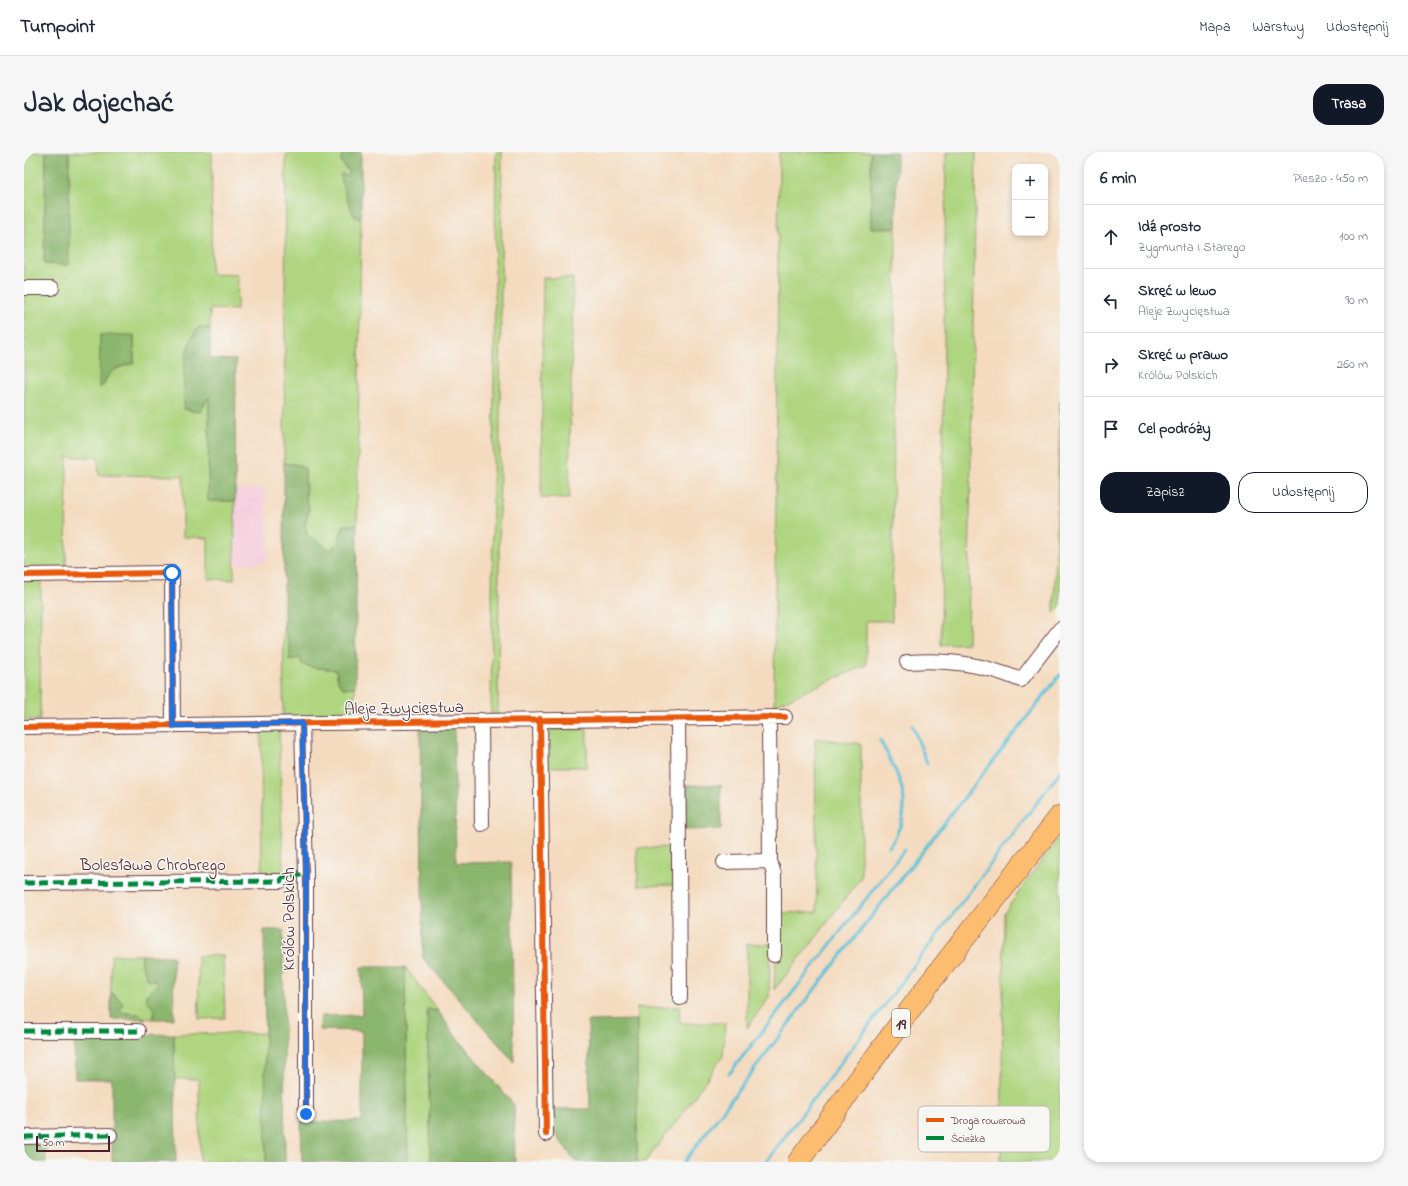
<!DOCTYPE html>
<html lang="pl">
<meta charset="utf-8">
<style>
:root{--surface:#fff;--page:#f6f6f7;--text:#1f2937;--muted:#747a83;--line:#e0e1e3;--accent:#111827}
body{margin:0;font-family:"Indie Flower",sans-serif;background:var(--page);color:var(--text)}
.controls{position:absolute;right:12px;top:12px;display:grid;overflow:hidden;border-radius:8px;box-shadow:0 2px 6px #0003}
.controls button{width:36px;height:36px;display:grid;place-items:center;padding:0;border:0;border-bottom:1px solid var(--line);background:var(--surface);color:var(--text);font:20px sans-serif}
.scale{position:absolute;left:12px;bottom:10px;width:74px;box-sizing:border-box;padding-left:4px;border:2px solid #4a1f2b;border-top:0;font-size:11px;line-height:14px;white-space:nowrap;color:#4a1f2b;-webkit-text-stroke:3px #f6f6f2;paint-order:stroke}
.stop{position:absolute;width:12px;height:12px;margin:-9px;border:3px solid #1a73e8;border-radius:50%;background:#fff}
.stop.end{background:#1a73e8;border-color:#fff;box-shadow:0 1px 4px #0008}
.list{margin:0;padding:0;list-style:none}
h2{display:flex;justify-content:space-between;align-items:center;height:52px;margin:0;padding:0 16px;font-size:17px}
h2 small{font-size:13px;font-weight:400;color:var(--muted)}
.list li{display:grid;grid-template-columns:26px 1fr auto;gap:12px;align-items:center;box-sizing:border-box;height:64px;padding:0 16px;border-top:1px solid var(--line)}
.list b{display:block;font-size:15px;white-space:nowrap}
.list p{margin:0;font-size:13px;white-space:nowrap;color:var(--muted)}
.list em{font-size:13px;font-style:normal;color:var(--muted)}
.actions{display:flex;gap:8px;padding:12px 16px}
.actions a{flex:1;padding:9px 0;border:1px solid var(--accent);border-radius:16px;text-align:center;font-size:14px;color:var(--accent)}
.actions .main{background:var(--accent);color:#fff}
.icon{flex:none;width:22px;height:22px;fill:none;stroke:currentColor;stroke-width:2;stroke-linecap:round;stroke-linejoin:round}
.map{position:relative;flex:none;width:1036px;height:1010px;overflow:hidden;border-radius:16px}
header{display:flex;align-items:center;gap:24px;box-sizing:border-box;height:56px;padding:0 20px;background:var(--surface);border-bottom:1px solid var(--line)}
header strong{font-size:19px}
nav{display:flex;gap:22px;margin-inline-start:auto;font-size:14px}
.intro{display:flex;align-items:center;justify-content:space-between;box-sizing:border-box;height:96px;padding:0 24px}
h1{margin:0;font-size:28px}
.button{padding:10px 18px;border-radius:16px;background:var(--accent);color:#fff;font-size:14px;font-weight:700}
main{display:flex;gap:24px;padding:0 24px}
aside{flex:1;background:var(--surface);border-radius:16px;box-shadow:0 2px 6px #0003}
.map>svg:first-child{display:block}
.built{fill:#f4cfdd}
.green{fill:#afd580;stroke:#7c7a56;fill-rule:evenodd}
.forest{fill:#8bb66e;stroke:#6a6a4c}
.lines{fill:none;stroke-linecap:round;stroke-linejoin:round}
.stream{stroke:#5cc1d9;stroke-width:3}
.minor-casing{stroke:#643b41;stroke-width:16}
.highway-casing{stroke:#643b41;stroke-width:22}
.minor{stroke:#fff;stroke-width:14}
.highway{stroke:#fcbd6f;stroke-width:21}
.quiet{stroke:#00873e;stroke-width:5;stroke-dasharray:10 5;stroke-linecap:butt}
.cycleway-casing{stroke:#f6f6f2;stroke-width:8}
.cycleway{stroke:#e8590c;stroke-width:6}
.route{stroke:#1a73e8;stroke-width:5}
.labels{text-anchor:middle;stroke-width:3;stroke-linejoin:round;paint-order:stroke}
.shield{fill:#f6f6f2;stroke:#7e6067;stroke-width:1}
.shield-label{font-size:16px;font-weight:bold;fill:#4a1f2b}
.street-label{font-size:17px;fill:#4a1f2b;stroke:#f6f6f2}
.key{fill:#f6f6f2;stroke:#c2b6b6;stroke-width:1}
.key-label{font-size:11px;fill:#4a1f2b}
</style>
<header>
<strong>Turnpoint</strong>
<nav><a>Mapa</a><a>Warstwy</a><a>Udostępnij</a></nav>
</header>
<div class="intro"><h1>Jak dojechać</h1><a class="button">Trasa</a></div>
<main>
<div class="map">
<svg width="1036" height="1010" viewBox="0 0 1036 1010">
<rect width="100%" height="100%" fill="#f6f6f2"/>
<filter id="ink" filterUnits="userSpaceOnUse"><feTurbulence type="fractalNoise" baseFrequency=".025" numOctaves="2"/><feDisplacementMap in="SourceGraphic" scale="8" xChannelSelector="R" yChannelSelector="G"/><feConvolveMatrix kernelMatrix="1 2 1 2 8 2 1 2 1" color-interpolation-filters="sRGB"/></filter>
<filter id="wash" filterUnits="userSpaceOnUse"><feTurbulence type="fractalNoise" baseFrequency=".012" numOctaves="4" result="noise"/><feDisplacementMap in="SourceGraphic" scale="16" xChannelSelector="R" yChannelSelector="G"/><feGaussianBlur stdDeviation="0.9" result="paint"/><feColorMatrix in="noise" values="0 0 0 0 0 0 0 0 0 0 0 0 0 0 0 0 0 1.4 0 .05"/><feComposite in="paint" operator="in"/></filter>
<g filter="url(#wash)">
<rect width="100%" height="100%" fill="#f4dbbf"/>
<path class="built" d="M 241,336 L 245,404 L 238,411 L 210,412 L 211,337 Z"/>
<path class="green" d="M 0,0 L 22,0 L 20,112 L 44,113 L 45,0 L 188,0 L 187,122 L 214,123 L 213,158 L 186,157 L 186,176 L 175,175 L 161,257 L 171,260 L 180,253 L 185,245 L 184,349 L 211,349 L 210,428 L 184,427 L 184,386 L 159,385 L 159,324 L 75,323 L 74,305 L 43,305 L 42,415 L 0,417 ZM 110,183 L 110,211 L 89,218 L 83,223 Z
M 269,0 L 280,0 L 288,2 L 289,0 L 318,0 L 317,9 L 325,21 C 315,31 325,62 337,68 L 333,373 L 320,373 L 314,390 L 307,398 L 283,383 L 281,373 L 285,357 L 282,345 L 281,317 L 275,313 L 260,311 L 262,3 Z
M 472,0 L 478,0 L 474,562 L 467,563 Z
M 755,0 L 847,0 L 847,75 L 872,76 L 868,469 L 842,469 L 842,513 L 750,553 Z
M 922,0 L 952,0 L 944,491 L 917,493 Z
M 519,126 L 549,126 L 545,347 L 517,346 Z
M 1036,249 L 1036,456 L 1030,461 Z
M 17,427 L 16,568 L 0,568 L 0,428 Z
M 260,470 C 262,480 267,489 267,498 L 287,515 L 312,518 L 314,529 L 319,536 L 331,535 L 330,565 L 259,567 Z
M 255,576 L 259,721 L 238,721 L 237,578 Z
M 563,577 L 563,615 L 521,615 L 520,578 Z
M 791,586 L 837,592 L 837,725 L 794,783 L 750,838 L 754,761 L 793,760 Z
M 1036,683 L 1036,1010 L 977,1010 L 980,761 Z
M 651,695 L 652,733 L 614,734 L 613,696 Z
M 723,792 L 747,792 L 745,845 L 723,876 Z
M 87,803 L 118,803 L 117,811 L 124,828 L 131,828 L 134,831 L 122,843 L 131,858 L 129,867 C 119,867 111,860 100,861 L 96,857 L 94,846 L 87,840 Z
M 199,803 L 201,866 L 175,867 L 174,804 Z
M 381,815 L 414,859 L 403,857 L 407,1010 L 384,1010 Z
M 655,855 L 656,871 L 701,871 L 699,904 L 656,965 L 621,1010 L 613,1010 L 613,856 Z
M 241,881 L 242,1010 L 176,1010 L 175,927 L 150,927 L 150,882 Z"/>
<path class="forest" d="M 22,0 L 45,0 L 45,113 L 20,112 Z
M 318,0 L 337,0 L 337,68 C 336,67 331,65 331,65 C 326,59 316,28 317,22 L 323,23 L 325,20 L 317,9 Z
M 847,0 L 873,0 L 872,76 L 847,76 Z
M 175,175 L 186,176 L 186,207 L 212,208 L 211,349 L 184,349 L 185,245 L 182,248 L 176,260 L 160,257 C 161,228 155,200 175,175 Z
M 76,183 L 110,183 L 110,211 C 95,216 85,216 80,233 L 75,236 Z
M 260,311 L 275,313 L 281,317 L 282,345 L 285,357 L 281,373 L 283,383 L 307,398 L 314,390 L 320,373 L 333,373 L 331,535 L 319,536 L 314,529 L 312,518 L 287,515 L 278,512 L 276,506 L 265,508 C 268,491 262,485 260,469 Z
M 396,573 L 430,573 L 432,711 L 487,710 L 490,910 L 399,806 Z
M 659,633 L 697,633 L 697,677 L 659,678 Z
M 240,778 L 259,778 L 261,1010 L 242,1010 Z
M 118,803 L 149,804 L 150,867 L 129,867 L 131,858 L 123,849 L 122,843 L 134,831 L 131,828 L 124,828 L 117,811 Z
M 337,815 L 381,815 L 384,1010 L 278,1010 L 277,970 L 338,969 L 338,879 L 296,878 L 297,864 L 338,863 Z
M 87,840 L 99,851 L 96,857 L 100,861 L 114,862 L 122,867 L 87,867 Z
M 403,857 L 414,859 L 430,882 L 490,953 L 491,1010 L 407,1010 Z
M 613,868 L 613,1010 L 552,1010 L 525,973 L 525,957 L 566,957 L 564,869 Z
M 150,882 L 152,1010 L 88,1010 L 88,927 L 51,927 L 50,884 Z
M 0,990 L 22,990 L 22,1010 L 0,1010 Z"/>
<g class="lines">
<path class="stream" d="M 888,573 L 903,611
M 856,588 C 876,627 894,654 865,695
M 705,922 L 881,697
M 660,1010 L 794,833 L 1036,523
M 742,1010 L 1036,620"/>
</g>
</g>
<g filter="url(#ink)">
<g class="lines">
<defs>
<path id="minor" d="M 0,136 L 28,136
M 0,423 L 148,421 L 149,574
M 883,510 C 925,507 958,512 997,528 L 1036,477
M 745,565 L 746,709 L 750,722 L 750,803
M 654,566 L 656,846
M 516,567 L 522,982
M 457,568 L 458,672
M 278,571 L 282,722 L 282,962
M 0,575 L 761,565
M 700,710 L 746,709
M 0,731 L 257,729
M 0,879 L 114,879
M 0,985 L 86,983"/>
<path id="highway" d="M 774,1010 L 905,832 L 1036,664"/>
</defs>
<use href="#minor" class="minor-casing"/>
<use href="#highway" class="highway-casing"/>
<use href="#minor" class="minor"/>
<use href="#highway" class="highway"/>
<path class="quiet" d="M 0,731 L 257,729 L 258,726 L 282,722
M 0,879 L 114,879
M 0,985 L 86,983"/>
<defs>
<path id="cycleway" d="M 0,423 L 148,421 L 149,574
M 516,567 L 522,982
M 278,571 L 282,722 L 282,962
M 0,575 L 761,565"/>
</defs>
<use href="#cycleway" class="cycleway-casing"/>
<use href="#cycleway" class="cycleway"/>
</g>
</g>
<g class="lines" filter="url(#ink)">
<path class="route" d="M 148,421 L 149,574 L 278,571 L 282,722 L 282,962"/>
</g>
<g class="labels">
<rect class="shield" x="868" y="857" width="18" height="28" rx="3"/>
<g class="shield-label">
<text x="877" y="877">19</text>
</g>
<g class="street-label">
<text transform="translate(380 555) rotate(-1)" y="6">Aleje Zwycięstwa</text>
<text x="129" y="718">Bolesława Chrobrego</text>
<text transform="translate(264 767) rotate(-90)" y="6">Królów Polskich</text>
</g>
</g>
<rect x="894" y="954" width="132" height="46" rx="6" class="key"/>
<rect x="902" y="966" width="18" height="4" fill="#e8590c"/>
<rect x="902" y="984" width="18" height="4" fill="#00873e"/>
<g class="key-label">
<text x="927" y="972">Droga rowerowa</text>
<text x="927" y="990">Ścieżka</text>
</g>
</svg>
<div class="controls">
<button>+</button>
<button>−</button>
</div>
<div class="scale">50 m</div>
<div class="stop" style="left:148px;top:421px"></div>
<div class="stop end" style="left:282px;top:962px"></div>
</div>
<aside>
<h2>6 min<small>Pieszo · 450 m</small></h2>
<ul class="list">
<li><svg class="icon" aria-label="ahead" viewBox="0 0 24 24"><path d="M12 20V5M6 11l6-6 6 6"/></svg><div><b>Idź prosto</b><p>Zygmunta I Starego</p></div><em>100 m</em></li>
<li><svg class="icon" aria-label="left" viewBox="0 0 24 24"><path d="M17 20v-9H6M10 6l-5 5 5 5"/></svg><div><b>Skręć w lewo</b><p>Aleje Zwycięstwa</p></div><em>90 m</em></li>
<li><svg class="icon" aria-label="right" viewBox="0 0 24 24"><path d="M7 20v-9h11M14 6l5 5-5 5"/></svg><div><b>Skręć w prawo</b><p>Królów Polskich</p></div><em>260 m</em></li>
<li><svg class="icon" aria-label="arrive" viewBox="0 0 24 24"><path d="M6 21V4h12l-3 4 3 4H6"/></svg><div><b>Cel podróży</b></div></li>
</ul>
<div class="actions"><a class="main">Zapisz</a><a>Udostępnij</a></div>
</aside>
</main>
